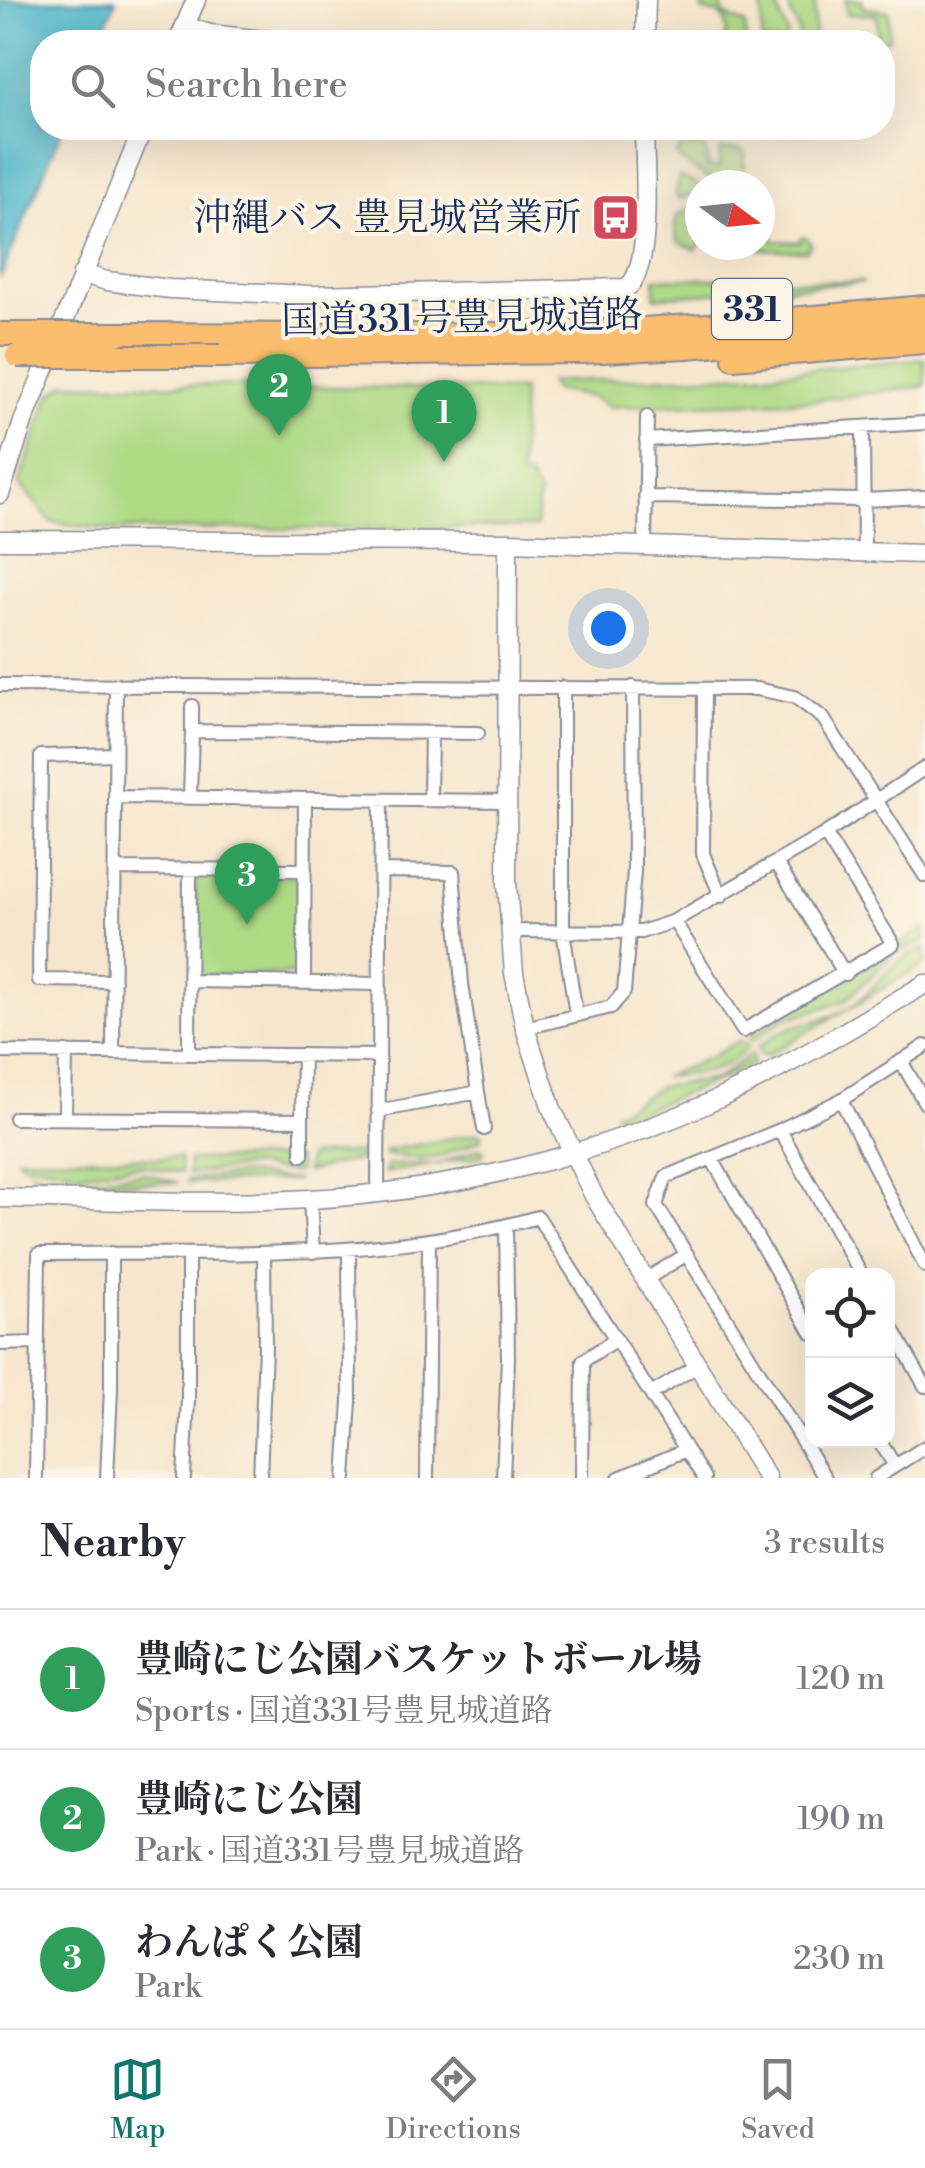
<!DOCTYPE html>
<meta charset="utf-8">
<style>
:root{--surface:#fff;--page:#f7f7f7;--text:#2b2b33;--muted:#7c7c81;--line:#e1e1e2;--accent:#0f766e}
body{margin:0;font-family:"Libre Bodoni","Noto Serif JP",serif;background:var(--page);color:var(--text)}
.controls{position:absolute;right:30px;bottom:30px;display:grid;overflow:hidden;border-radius:20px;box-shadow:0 10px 40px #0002}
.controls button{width:90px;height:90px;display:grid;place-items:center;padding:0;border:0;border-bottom:2px solid var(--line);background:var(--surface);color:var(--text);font:50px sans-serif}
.compass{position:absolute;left:685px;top:170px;width:90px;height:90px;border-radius:50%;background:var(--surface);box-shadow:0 10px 40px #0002;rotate:105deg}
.you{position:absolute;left:608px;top:628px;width:35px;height:35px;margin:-25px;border:8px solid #fff;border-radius:50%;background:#1a73e8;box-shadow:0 0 0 15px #1a73e833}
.badge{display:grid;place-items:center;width:65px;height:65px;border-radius:50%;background:var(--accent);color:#fff;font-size:32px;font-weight:700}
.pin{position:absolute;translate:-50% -82px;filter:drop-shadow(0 2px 5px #0008)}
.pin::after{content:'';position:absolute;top:52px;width:35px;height:30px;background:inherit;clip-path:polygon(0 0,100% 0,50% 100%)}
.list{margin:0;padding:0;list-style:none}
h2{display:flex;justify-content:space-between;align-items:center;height:130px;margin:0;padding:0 40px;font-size:42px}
h2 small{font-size:32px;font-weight:400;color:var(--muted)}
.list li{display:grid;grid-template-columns:65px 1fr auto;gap:30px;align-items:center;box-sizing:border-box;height:140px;padding:0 40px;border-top:2px solid var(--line)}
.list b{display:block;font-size:38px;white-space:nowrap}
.list p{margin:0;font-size:32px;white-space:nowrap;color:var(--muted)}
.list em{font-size:32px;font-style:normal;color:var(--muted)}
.icon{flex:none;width:55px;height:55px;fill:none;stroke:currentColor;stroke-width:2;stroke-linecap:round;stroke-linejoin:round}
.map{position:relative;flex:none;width:925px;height:1478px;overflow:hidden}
.search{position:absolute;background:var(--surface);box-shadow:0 10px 40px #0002;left:30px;right:30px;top:30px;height:110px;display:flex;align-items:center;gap:25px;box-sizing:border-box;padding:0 35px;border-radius:40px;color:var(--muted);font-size:38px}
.sheet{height:550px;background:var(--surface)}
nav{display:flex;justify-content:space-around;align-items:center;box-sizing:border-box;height:140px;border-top:2px solid var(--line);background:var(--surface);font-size:28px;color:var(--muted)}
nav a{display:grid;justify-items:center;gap:5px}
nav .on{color:var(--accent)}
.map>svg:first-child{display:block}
.green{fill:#afda86;stroke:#658472;stroke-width:2.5}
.water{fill:#4db6cb;stroke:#347294;stroke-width:2.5}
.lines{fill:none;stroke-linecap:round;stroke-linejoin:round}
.minor-casing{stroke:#888a96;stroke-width:16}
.tertiary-casing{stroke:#888a96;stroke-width:21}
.trunk-casing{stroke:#888a96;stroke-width:26}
.minor{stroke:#fff;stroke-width:12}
.tertiary{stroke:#fff;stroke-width:18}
.trunk{stroke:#fbbd6e;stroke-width:22}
.trunk-bridge-casing{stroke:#888a96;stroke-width:26;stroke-linecap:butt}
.trunk-bridge{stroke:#fbbd6e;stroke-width:22}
.labels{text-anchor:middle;stroke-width:8;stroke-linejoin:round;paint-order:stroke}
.shield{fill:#fcf5e5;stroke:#5e6a86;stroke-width:2.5}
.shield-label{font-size:35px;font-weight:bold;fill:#1b2f5e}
.poi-label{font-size:38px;fill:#1b2f5e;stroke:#fcf5e5;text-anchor:end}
.street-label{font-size:38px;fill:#1b2f5e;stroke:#fcf5e5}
</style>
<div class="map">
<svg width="925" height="1478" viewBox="0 0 925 1478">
<rect width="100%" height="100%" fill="#fcf5e5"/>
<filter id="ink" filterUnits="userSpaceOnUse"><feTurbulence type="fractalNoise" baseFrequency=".01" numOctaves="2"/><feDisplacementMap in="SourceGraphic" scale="20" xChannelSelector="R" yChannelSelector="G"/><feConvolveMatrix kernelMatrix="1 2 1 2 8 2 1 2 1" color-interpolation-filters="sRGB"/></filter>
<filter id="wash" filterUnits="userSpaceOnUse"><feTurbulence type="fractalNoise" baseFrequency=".0048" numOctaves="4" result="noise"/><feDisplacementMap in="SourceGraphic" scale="40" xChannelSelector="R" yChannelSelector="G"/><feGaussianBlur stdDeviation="2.25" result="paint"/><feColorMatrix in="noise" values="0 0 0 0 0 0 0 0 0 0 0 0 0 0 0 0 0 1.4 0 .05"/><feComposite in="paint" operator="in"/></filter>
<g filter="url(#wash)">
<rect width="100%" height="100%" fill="#f6e6cd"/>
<path class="green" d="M 703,0 L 718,0 L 725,16 L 745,24 L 746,42 L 722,42 L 727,33 L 725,20 L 718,14 L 703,11 Z
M 762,0 L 779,0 C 774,17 792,27 786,42 L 762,42 Z
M 790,0 L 815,0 L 814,42 L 798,42 C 803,25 786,16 790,0 Z
M 845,0 L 862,0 L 863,8 L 889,11 L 889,39 L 878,39 L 877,15 L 847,14 Z
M 678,128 L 744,128 L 745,129 L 741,135 L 682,135 Z
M 682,147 L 705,148 L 708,167 L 719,168 L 720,150 L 740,149 L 745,153 L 744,182 C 720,191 699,172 679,159 L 676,154 Z
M 679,176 L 700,186 L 700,190 L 680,199 L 676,195 Z
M 700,203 L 700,244 L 696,250 L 678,241 L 675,228 L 677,216 Z
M 766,236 L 772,236 L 773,241 L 800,242 L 801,237 L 806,237 L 811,244 L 806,251 L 760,249 L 760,238 Z
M 655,278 L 864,282 L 655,297 Z
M 925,359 L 925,386 L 815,400 L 609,407 L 592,397 L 553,390 L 550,382 L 759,374 Z
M 66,383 L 522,390 L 520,476 L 529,478 L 539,494 L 536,527 L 113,530 L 51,522 L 19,483 L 50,395 Z
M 201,876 L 295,876 L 299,880 L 297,974 L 200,976 L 195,971 L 195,879 Z
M 925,928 L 925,941 L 894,954 L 845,1001 L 783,1020 L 752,1041 L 749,1035 L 902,946 L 901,943 Z
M 925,949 L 925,964 L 766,1056 L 760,1054 L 757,1048 C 792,1017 817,1027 851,1007 C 880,988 887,958 925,949 Z
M 740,1040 L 748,1047 C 720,1076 699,1073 663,1077 L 707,1059 Z
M 751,1054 L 753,1063 L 719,1080 L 624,1117 L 615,1113 L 660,1087 L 717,1079 Z
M 478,1133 L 482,1135 L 480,1140 L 438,1157 L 419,1159 L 385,1155 L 385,1151 Z
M 480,1148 L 484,1151 L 482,1156 L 385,1173 L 387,1165 L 439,1164 Z
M 364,1152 L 364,1158 L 306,1172 L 309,1156 Z
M 17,1157 L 180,1158 L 181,1173 L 140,1165 L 80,1173 L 45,1165 L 23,1164 Z
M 296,1158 L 299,1170 L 295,1173 L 252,1166 L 188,1174 L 189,1160 Z
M 32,1172 L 80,1180 L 143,1173 L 179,1183 L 43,1181 Z
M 243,1174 L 298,1180 L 187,1183 L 187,1180 Z"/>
<path class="water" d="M 0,0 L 116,0 L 99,42 L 42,42 L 42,128 L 63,128 L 0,278 Z"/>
</g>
<g filter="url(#ink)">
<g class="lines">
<defs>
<path id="minor" d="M 863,429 L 864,552
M 646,440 L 925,423
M 645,497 L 864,500 L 925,497
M 645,546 L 647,417
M 0,685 L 757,689 L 795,697 L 823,718 L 925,876
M 563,687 L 563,931 L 576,1014
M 704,689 L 703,854 L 721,896
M 192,731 L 192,706
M 116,797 L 507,801
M 190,797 L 192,731 L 478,733
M 430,800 L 431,733
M 776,862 L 845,974
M 115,869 L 305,870
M 674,921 L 743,1031 L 893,944 L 825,834
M 510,931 L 641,932 L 674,921 L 825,834 L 925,768
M 114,981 L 39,980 L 41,756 L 115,754
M 190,981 L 379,984
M 304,982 L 305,799
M 525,1028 L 611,1007 L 624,992 L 634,871 L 633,687
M 0,1052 L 378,1056
M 113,1052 L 116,685
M 189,1053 L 190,869
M 901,1061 L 925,1103
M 478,1092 L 484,1129
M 841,1100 L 925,1266
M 378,1111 L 478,1092 L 462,984 L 453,872 L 381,871
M 15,1118 L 302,1120 L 303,1055
M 65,1118 L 66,1052
M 780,1130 L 862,1276
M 302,1155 L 302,1120
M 712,1159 L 812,1333
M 378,1192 L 381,800
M 310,1199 L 313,1252
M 645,1280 L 687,1254
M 888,1320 L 925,1386
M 0,1344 L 37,1343
M 651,1394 L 697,1366
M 879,1440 L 895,1466
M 36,1478 L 39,1254 C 206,1252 376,1263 538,1217 L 704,1478
M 107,1478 L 111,1388 L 111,1253
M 184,1478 L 188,1399 L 188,1254
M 260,1478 L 265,1347 L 264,1253
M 345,1478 L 350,1401 L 349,1250
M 427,1478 L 429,1240
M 503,1478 L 508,1358 L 506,1226
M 582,1478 L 583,1361 L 616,1339
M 619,1478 L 686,1450
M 825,1478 L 656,1205 L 666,1177 L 780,1130 L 841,1100 L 925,1046
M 876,1478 L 925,1447"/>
<path id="tertiary" d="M 185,26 L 210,34 L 282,42
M 178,42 L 196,0
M 645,42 L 646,0
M 82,274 L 107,281 L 170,289 L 310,295 L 626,288 C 654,272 644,160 644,128
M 0,494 L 23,422 L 143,128
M 0,540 L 508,542 L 925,554
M 508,542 L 507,884 L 514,973 L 525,1028 L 552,1109 L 594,1196 L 767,1478
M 0,1198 C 103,1200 208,1205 310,1199 C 451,1191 592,1157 720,1098 C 791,1065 858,1024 925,984"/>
<path id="trunk" d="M 116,334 C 271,334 427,337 582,332 C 697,327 811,318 925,307
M 220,356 L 581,352 L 687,347 L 925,325
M 734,358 L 925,342"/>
</defs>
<use href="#minor" class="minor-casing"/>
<use href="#tertiary" class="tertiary-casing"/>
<use href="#trunk" class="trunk-casing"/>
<use href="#minor" class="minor"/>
<use href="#tertiary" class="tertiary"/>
<use href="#trunk" class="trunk"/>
<defs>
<path id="trunk-bridge" d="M 0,334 L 116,334
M 17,356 L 220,356"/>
</defs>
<use href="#trunk-bridge" class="trunk-bridge-casing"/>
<use href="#trunk-bridge" class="trunk-bridge"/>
</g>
</g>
<defs>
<symbol id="bus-square" viewBox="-11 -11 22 22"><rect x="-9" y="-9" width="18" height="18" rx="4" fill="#d1495b" stroke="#fcf5e5"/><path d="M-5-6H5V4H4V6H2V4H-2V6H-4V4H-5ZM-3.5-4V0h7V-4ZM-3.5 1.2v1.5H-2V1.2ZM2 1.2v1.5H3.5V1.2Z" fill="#fff"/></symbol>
</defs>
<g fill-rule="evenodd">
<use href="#bus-square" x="588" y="190" width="55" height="55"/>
</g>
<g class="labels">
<rect class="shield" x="712" y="279" width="80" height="60" rx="8"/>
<g class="shield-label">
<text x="752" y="321">331</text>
</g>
<g class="poi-label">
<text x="581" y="230">沖縄バス 豊見城営業所</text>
</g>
<g class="street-label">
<text transform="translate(462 317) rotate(-1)" y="13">国道331号豊見城道路</text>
</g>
</g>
</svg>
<div class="controls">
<button><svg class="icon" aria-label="locate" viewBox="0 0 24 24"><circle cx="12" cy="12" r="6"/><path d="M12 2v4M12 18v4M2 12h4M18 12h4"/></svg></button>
<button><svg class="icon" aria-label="layers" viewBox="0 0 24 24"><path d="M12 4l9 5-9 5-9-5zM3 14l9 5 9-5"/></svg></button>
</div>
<svg class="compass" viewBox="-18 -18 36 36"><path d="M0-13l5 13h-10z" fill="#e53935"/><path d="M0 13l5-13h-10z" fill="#7c7c81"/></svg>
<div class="you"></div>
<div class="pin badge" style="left:444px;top:462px;background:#2e9e5b">1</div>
<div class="pin badge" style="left:279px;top:436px;background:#2e9e5b">2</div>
<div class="pin badge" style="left:247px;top:925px;background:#2e9e5b">3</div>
<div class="search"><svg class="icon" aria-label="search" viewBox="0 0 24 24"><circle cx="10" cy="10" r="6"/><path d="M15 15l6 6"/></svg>Search here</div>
</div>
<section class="sheet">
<h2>Nearby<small>3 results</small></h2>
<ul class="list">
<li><span class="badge" style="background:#2e9e5b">1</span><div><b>豊崎にじ公園バスケットボール場</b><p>Sports · 国道331号豊見城道路</p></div><em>120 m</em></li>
<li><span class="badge" style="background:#2e9e5b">2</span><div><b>豊崎にじ公園</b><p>Park · 国道331号豊見城道路</p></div><em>190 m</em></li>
<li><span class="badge" style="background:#2e9e5b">3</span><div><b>わんぱく公園</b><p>Park</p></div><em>230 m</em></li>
</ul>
</section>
<nav>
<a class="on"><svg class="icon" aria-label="map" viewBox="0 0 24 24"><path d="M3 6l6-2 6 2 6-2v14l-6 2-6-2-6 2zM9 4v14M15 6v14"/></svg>Map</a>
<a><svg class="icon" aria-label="directions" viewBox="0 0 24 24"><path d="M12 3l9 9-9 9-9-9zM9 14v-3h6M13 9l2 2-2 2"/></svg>Directions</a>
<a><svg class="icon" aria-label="saved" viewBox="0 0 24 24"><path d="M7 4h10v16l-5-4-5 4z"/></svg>Saved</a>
</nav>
